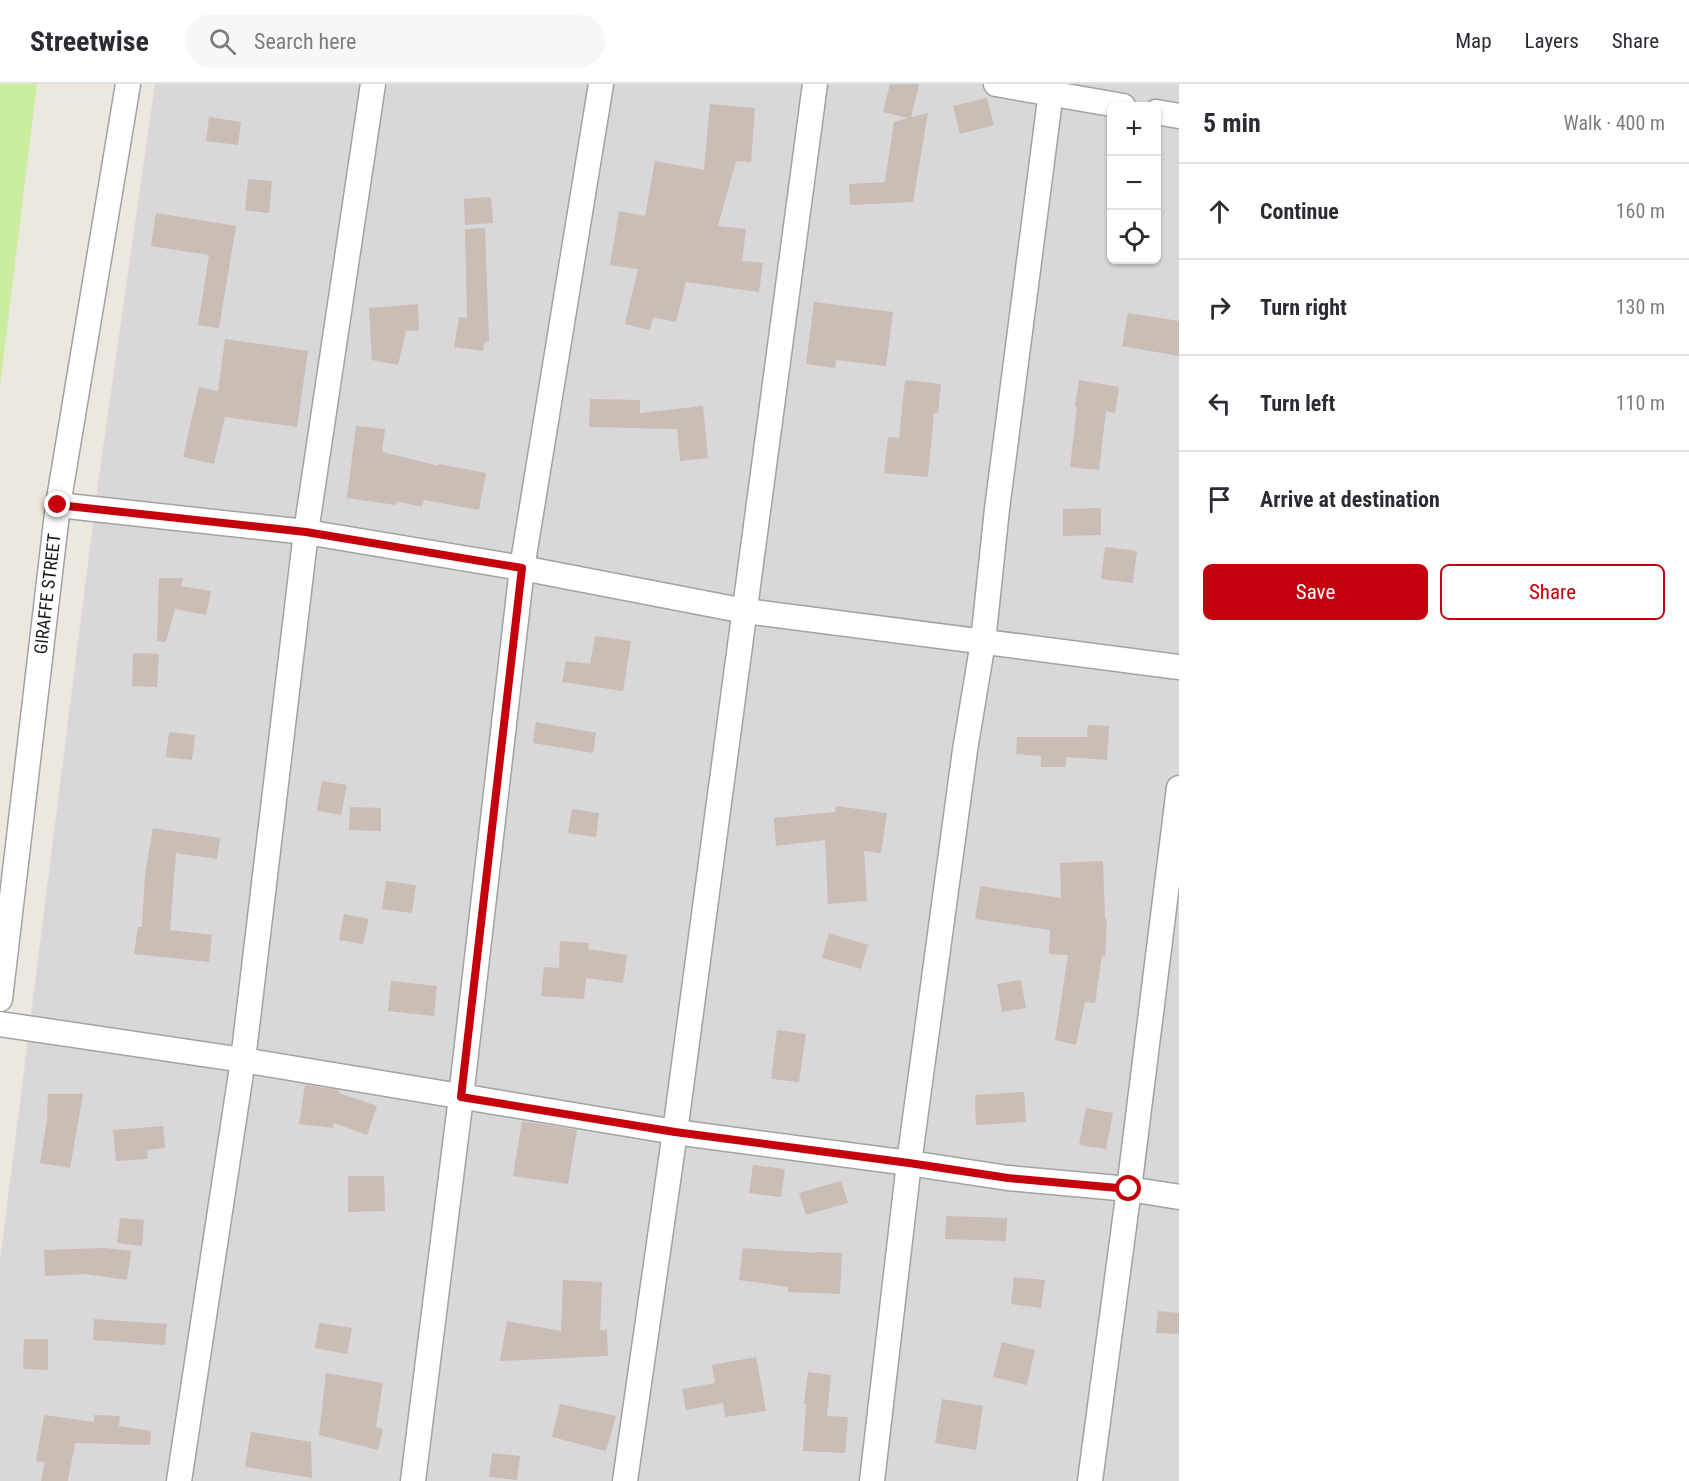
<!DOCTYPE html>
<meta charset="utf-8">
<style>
:root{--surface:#fff;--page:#f7f7f7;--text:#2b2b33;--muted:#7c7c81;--line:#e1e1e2;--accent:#c5000c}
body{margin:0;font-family:"Roboto Condensed",sans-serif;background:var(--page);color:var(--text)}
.controls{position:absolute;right:18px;top:18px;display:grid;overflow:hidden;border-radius:9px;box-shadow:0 2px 4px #0004}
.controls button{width:54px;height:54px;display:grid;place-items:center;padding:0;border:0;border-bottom:2px solid var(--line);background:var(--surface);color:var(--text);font:30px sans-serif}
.stop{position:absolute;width:18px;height:18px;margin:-14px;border:4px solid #c5000c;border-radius:50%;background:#fff}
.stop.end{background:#c5000c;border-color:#fff;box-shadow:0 2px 6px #0008}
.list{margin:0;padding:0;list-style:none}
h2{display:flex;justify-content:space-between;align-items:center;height:78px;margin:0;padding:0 24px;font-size:26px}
h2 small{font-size:20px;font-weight:400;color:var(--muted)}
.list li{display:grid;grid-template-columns:39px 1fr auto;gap:18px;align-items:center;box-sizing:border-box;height:96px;padding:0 24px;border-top:2px solid var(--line)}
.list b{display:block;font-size:22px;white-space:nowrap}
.list em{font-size:20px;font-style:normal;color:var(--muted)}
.actions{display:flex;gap:12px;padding:18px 24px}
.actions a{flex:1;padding:14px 0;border:2px solid var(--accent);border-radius:9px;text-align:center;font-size:21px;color:var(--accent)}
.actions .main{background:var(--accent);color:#fff}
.icon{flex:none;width:33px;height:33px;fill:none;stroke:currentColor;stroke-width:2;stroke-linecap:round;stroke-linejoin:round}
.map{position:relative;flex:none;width:1179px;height:1397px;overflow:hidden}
header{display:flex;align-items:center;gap:36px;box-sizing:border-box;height:84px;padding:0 30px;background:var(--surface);border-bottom:2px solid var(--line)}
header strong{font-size:28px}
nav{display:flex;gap:33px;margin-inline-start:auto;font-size:21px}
.search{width:420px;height:54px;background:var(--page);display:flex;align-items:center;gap:15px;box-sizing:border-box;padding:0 21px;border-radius:33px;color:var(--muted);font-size:22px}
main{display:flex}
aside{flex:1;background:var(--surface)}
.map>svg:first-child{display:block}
.residential{fill:#d9d7d7;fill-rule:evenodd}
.grass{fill:#caed9f}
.building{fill:#c9bdb5}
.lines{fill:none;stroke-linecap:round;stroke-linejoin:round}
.street-casing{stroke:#a2a2a2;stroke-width:27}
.street{stroke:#fff;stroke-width:24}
.route{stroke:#c5000c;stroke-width:8}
.labels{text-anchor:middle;stroke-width:4.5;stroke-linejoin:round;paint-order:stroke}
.street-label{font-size:18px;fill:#1b1b1b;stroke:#fff}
</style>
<header>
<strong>Streetwise</strong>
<div class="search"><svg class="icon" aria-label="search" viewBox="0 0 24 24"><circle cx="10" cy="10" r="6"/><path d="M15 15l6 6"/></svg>Search here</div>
<nav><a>Map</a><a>Layers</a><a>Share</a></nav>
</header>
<main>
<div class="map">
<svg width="1179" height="1397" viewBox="0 0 1179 1397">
<rect width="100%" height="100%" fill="#ede8df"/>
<path class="residential" d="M 155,0 L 1179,0 L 1179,1397 L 0,1397 L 0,1177 L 97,407 ZM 1112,22 L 1156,22 L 1156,176 L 1112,176 Z"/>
<path class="grass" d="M 0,0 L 37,0 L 0,302 Z"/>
<path class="building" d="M 890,0 L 919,0 L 911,33 L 928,29 L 913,118 L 850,121 L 849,100 L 885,98 L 894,38 L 908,34 L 883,28 Z
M 987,14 L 994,41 L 960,50 L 953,22 Z
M 710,20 L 755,24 L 751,78 L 736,77 L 718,142 L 746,145 L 742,177 L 763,179 L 759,208 L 686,198 L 676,238 L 653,233 L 650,246 L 625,240 L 638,185 L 610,181 L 619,127 L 645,132 L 655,77 L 704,86 Z
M 209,33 L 241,38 L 238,61 L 206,57 Z
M 248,95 L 272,97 L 269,129 L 245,126 Z
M 491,113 L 493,139 L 465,141 L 464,115 Z
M 156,129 L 236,142 L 219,244 L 198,241 L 209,171 L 151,162 Z
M 485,144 L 489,258 L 485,257 L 483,267 L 454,263 L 459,233 L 467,234 L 465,145 Z
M 814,218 L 893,228 L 886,282 L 836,276 L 835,284 L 806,280 Z
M 418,220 L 419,246 L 406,247 L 398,281 L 372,276 L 369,224 Z
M 1128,229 L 1179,237 L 1179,272 L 1122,262 Z
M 225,255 L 308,267 L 297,343 L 225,333 L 214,380 L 183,373 L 199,303 L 218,307 Z
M 905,296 L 941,300 L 938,329 L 934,329 L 928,393 L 884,389 L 888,353 L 899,354 Z
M 1079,296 L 1119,303 L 1115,329 L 1106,327 L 1099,386 L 1070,383 L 1077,323 L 1075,322 Z
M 590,315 L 640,316 L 640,329 L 703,322 L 708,374 L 680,377 L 677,345 L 589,343 Z
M 356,342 L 385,345 L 382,368 L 439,382 L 439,380 L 486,389 L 479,426 L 424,416 L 422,423 L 397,417 L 396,421 L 347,414 Z
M 1101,424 L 1101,451 L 1063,452 L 1063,425 Z
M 1105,463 L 1137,467 L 1133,499 L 1101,495 Z
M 159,494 L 183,494 L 181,502 L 211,507 L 206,531 L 175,525 L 166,558 L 157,557 Z
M 595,552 L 631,557 L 623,607 L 562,598 L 566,577 L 590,580 Z
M 133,569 L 159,570 L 157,603 L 132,602 Z
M 536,638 L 596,649 L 593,669 L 533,659 Z
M 1088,641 L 1109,642 L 1107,676 L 1066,673 L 1066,683 L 1041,683 L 1041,672 L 1016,670 L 1017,653 L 1087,653 Z
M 169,648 L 195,651 L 192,676 L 166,673 Z
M 322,697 L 347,701 L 341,731 L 317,727 Z
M 836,722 L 887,729 L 881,769 L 864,767 L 867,817 L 828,820 L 825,756 L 776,762 L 774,734 L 835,728 Z
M 350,723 L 381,724 L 381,747 L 349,746 Z
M 572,725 L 599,729 L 596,753 L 568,749 Z
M 153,744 L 220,754 L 217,775 L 176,769 L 170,846 L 212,851 L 209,878 L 134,870 L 138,843 L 142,843 L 145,791 Z
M 1103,777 L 1105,835 L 1107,835 L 1105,872 L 1102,872 L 1095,919 L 1085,918 L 1076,961 L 1055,956 L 1068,871 L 1049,870 L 1050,846 L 975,835 L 980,802 L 1061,814 L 1060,779 Z
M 386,797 L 416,801 L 412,829 L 382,825 Z
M 344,830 L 369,835 L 363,860 L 339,856 Z
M 829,849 L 868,861 L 861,885 L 822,874 Z
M 560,857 L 589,859 L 588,865 L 627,871 L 623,899 L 586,894 L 584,915 L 541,912 L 544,883 L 559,884 Z
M 1021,896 L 1026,924 L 1002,928 L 997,900 Z
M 391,897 L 437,902 L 434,932 L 388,927 Z
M 777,946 L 806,950 L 799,998 L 771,995 Z
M 305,1001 L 339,1006 L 339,1009 L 377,1022 L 367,1051 L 334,1039 L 333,1044 L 299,1040 Z
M 1024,1008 L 1026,1038 L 976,1041 L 975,1011 Z
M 48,1010 L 83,1010 L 70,1084 L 40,1079 L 47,1036 Z
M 1086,1024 L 1113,1029 L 1106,1065 L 1079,1061 Z
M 522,1037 L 577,1046 L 568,1100 L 513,1092 Z
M 163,1042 L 165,1064 L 147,1066 L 148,1075 L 116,1077 L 113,1046 Z
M 753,1081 L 785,1085 L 781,1113 L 749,1109 Z
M 348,1092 L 384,1092 L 385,1127 L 348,1128 Z
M 841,1097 L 848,1119 L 806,1131 L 799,1109 Z
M 946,1132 L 1007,1134 L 1006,1157 L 945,1155 Z
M 120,1134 L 144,1136 L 142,1162 L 117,1159 Z
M 105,1164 L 131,1167 L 127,1196 L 85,1190 L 45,1192 L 44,1166 Z
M 743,1164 L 817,1169 L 816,1168 L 842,1169 L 840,1210 L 788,1208 L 788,1203 L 739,1196 Z
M 1014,1193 L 1045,1196 L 1041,1224 L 1011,1220 Z
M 563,1196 L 602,1198 L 600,1246 L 607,1246 L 608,1272 L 500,1277 L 507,1237 L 561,1247 Z
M 1158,1227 L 1179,1229 L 1179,1250 L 1156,1249 Z
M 94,1235 L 167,1240 L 165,1261 L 93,1256 Z
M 319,1239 L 352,1244 L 347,1270 L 315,1264 Z
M 24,1255 L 48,1255 L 48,1286 L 23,1285 Z
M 1002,1258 L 1035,1266 L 1027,1301 L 993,1293 Z
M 756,1273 L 766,1327 L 725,1333 L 723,1319 L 686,1326 L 682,1305 L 715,1299 L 712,1281 Z
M 808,1288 L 831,1291 L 827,1332 L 848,1333 L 845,1369 L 803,1367 L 806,1320 L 804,1320 Z
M 326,1289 L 383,1299 L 376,1343 L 383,1345 L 378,1366 L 319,1351 Z
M 942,1315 L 983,1322 L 976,1366 L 935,1359 Z
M 560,1320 L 616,1332 L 606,1367 L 552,1353 Z
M 44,1331 L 94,1338 L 94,1331 L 120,1332 L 119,1342 L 151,1347 L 150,1361 L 75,1359 L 68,1397 L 41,1397 L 45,1378 L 36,1377 Z
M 251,1348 L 311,1358 L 312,1394 L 245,1383 Z
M 492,1369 L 520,1372 L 517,1396 L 489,1393 Z"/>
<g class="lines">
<defs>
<g id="street">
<path d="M 996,0 L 1123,22"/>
<path d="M 1156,28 L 1179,32"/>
<path d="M 58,421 L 306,448 L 522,484 L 745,527 L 1179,583"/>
<path id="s1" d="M 0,915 L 58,421 L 128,0"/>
<path d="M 0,940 L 243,976 L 675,1048 L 909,1079 L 1008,1094 L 1129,1105 L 1179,1113"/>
<path d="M 179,1397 L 243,976 L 306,448 L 373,0"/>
<path d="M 413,1397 L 461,1013 L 522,484 L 601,0"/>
<path d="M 625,1397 L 675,1048 L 815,0"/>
<path d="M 872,1397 L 909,1079 L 965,666 L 983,558 L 997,425 L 1052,0"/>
<path d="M 1090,1397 L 1129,1105 L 1179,704"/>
</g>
</defs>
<use href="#street" class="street-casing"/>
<use href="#street" class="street"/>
</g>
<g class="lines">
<path class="route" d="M 58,421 L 306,448 L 522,484 L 461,1013 L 675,1048 L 909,1079 L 1008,1094 L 1129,1105"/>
</g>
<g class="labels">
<g class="street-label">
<text dy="6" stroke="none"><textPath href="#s1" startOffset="408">GIRAFFE STREET</textPath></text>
</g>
</g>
</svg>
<div class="controls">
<button>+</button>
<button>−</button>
<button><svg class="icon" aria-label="locate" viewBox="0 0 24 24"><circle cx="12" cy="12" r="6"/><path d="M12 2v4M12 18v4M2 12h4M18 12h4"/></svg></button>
</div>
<div class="stop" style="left:1129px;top:1105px"></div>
<div class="stop end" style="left:58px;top:421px"></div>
</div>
<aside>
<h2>5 min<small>Walk · 400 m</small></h2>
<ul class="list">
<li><svg class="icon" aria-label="ahead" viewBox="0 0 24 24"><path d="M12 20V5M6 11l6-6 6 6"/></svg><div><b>Continue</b></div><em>160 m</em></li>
<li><svg class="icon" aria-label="right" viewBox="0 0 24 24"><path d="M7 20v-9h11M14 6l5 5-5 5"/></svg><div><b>Turn right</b></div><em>130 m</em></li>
<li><svg class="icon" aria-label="left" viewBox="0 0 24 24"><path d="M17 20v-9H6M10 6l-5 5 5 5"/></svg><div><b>Turn left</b></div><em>110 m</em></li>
<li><svg class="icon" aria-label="arrive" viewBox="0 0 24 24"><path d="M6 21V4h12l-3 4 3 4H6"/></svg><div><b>Arrive at destination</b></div></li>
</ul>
<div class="actions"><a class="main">Save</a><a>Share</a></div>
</aside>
</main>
